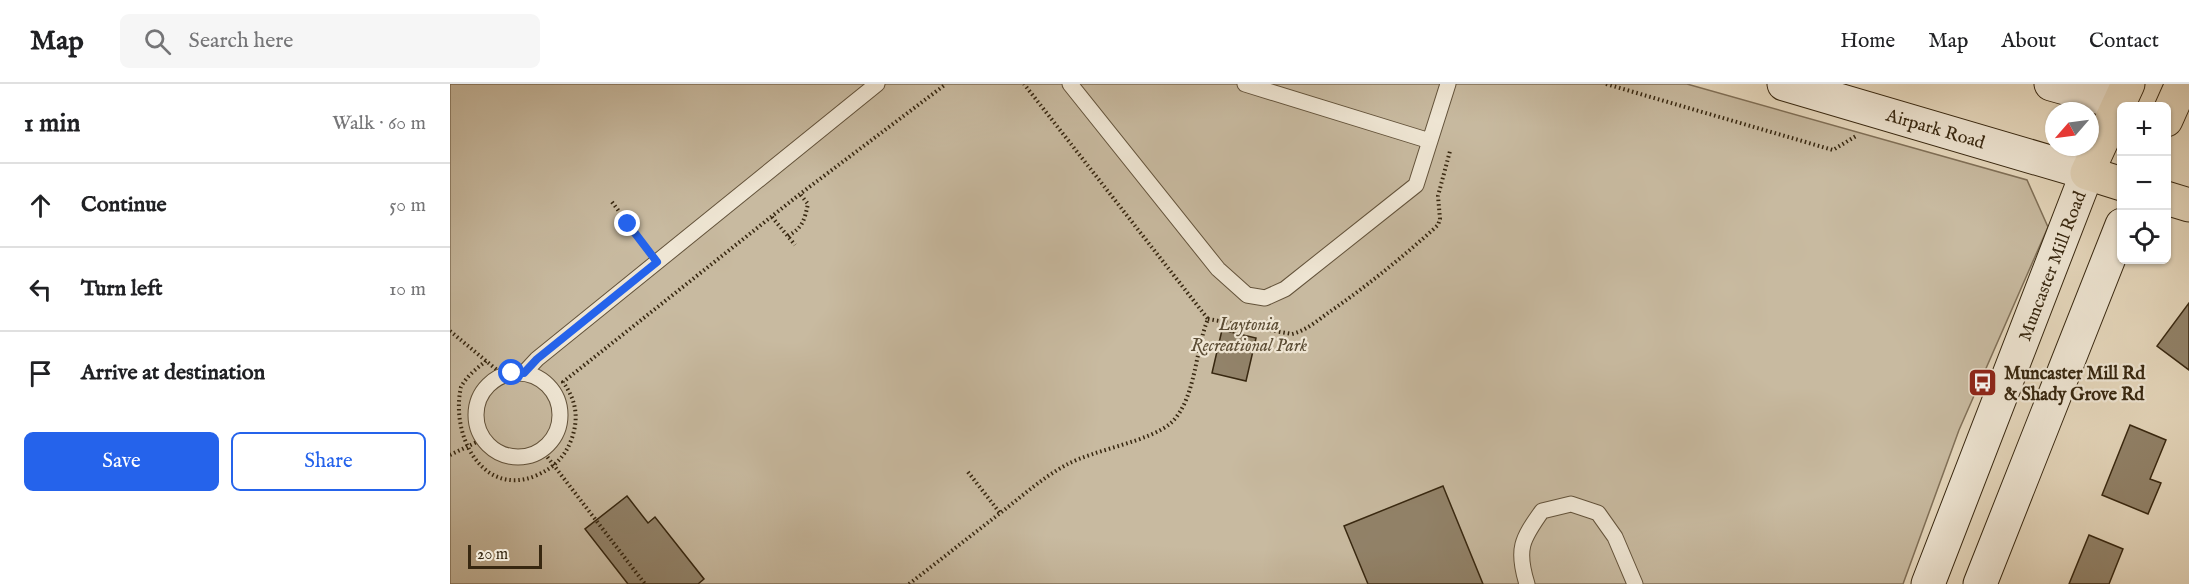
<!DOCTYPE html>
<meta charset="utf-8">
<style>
:root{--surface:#fff;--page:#f6f6f6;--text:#202124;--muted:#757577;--line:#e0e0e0;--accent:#2563eb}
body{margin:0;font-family:"IM FELL English",serif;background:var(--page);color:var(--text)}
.controls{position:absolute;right:18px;top:18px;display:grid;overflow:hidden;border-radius:9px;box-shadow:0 2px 4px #0004}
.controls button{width:54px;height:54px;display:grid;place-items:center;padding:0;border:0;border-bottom:2px solid var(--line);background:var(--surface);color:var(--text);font:30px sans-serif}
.compass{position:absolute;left:1595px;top:18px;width:54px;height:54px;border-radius:50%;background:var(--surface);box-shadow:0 2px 4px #0004;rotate:242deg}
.scale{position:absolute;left:18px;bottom:15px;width:74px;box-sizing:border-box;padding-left:6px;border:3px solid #372710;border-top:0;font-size:16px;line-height:21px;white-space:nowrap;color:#372710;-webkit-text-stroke:4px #efe6d4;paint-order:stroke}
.stop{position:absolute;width:18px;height:18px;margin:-14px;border:4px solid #2563eb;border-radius:50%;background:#fff}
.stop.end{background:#2563eb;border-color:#fff;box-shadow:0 2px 6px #0008}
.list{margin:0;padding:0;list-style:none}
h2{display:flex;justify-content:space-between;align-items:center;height:78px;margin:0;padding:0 24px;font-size:26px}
h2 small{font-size:20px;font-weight:400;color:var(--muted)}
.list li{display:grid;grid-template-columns:39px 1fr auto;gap:18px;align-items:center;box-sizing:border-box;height:84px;padding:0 24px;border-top:2px solid var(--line)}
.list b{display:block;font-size:22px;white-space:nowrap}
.list em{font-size:20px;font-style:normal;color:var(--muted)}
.actions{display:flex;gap:12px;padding:18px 24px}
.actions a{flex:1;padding:14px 0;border:2px solid var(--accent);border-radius:9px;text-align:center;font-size:21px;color:var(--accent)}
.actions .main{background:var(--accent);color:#fff}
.icon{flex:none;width:33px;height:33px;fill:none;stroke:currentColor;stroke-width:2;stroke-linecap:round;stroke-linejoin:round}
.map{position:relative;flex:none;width:1739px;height:500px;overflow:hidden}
header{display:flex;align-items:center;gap:36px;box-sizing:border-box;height:84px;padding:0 30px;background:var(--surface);border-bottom:2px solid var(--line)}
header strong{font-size:28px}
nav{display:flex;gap:33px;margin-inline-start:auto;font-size:21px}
.search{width:420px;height:54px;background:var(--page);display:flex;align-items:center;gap:15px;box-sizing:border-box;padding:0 21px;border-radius:9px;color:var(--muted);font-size:22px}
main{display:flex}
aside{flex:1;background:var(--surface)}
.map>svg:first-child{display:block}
.green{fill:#c8baa0;stroke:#807058;stroke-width:1.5}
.building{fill:#92836a;stroke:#372710;stroke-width:1.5}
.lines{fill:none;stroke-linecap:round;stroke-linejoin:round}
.lane-casing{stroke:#63533b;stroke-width:17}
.secondary-casing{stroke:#372710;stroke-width:35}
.primary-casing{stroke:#372710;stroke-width:35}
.path{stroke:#372710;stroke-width:4;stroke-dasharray:1.5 3;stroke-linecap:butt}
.lane{stroke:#efe6d4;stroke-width:15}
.secondary{stroke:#efe6d4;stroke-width:33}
.primary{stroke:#e6d8bd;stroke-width:33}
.route{stroke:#2563eb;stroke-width:8}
.labels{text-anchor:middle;stroke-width:4.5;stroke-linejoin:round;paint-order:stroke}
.street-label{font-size:18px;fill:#372710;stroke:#efe6d4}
.park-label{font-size:18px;font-style:italic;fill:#5b4c34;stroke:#efe6d4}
.poi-label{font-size:18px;font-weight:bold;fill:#372710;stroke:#efe6d4;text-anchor:start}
</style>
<header>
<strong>Map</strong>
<div class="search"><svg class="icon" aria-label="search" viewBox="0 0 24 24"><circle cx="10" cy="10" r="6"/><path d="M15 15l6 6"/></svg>Search here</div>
<nav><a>Home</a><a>Map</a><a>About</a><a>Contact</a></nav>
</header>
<main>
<aside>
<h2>1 min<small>Walk · 60 m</small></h2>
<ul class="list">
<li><svg class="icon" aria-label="ahead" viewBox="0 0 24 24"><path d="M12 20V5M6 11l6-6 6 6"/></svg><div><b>Continue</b></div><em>50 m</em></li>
<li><svg class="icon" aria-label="left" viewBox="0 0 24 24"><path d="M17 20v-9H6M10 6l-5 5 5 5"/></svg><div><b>Turn left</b></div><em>10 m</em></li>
<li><svg class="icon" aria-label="arrive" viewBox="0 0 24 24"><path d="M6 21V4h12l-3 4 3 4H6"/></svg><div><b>Arrive at destination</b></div></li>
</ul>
<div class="actions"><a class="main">Save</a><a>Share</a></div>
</aside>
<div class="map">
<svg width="1739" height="500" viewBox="0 0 1739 500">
<rect width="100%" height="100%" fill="#e6d8bd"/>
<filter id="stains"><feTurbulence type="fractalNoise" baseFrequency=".00333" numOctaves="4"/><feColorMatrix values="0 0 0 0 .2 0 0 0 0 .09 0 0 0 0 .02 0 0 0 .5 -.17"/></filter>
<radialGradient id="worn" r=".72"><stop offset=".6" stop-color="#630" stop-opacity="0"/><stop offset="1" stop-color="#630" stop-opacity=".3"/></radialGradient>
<path class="green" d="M 0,0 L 1237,0 L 1577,96 L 1598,143 L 1509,346 L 1453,500 L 0,500 Z"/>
<path class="building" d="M 1739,219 L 1739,286 L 1707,262 Z
M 772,246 L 806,254 L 796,297 L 762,289 Z
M 1680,341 L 1716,356 L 1700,395 L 1711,399 L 1698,430 L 1652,411 Z
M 993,402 L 1033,500 L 918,500 L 894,442 Z
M 177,412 L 198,439 L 205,433 L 254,495 L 248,500 L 178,500 L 135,445 Z
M 1639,451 L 1673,465 L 1659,500 L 1619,500 Z"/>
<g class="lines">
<defs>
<path id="lane" d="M 620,0 L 768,185 L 797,211 L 815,214 L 835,205 L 966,101 L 998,0
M 795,0 L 980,57
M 74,289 L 87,275 L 427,0
M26 331a42 42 0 1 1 84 0a42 42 0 1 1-84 0Z
M 1077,500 C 1066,465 1072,455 1092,427 L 1121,420 L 1148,429 L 1165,453 L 1185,500"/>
<g id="secondary">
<path id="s1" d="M 1334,0 L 1637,89 L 1478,500"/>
<path d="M 1601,0 L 1669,19"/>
<path d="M 1530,500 L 1672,141"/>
</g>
<path id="primary" d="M 1716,36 L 1732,0
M 1672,100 L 1637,89 L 1678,0
M 1716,114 L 1739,121"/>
</defs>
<use href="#lane" class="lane-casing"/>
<use href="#secondary" class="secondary-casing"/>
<use href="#primary" class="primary-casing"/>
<path class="path" d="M 1156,0 L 1383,66 L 1406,52
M 162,118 L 196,163
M 322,133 L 345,161
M 338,152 C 353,143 354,137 358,120 L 350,110
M 758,235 L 842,250 C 855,247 867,237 878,229 C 917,202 953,173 988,141 L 990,135 L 988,112 L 1000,67
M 0,247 L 53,291
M 36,277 C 27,284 16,293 11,303 C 0,352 33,413 85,392 C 104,384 115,373 122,354 C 129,333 126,316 113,298 L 350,110 L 496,0
M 92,366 L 195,500
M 0,371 L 33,355
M 518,388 L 550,429
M 459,500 C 489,477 519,453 549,430 C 571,413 592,394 616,381 C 645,365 700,358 722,338 C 746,314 745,266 758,235 L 574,0"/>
<use href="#lane" class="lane"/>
<use href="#secondary" class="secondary"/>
<use href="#primary" class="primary"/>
</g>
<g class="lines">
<path class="route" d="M 62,289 L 74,289 L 87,275 L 207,178 L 178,140"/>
</g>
<defs>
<symbol id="bus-square" viewBox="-11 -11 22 22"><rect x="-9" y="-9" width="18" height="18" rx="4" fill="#8f2418" stroke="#efe6d4"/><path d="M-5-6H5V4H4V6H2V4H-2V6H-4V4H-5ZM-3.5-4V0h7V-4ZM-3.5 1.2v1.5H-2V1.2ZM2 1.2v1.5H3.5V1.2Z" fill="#fff"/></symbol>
</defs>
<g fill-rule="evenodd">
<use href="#bus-square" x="1516" y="282" width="33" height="33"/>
</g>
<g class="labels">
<g class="street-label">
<text dy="6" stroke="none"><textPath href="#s1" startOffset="158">Airpark Road</textPath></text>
<text transform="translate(1602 182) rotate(-69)" y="6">Muncaster Mill Road</text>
</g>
<g class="park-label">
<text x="799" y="246">Laytonia<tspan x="799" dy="21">Recreational Park</tspan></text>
</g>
<g class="poi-label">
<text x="1554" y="295">Muncaster Mill Rd<tspan x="1554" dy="21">&amp; Shady Grove Rd</tspan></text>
</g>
</g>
<rect width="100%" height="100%" filter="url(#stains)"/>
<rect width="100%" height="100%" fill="url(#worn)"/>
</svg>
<div class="controls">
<button>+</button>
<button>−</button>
<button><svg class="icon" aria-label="locate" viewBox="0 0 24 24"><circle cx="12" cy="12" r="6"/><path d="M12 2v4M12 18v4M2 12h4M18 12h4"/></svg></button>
</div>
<svg class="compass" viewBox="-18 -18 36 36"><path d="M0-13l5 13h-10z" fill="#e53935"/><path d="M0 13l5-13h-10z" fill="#757577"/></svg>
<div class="scale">20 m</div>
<div class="stop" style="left:62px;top:289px"></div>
<div class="stop end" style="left:178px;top:140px"></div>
</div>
</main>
